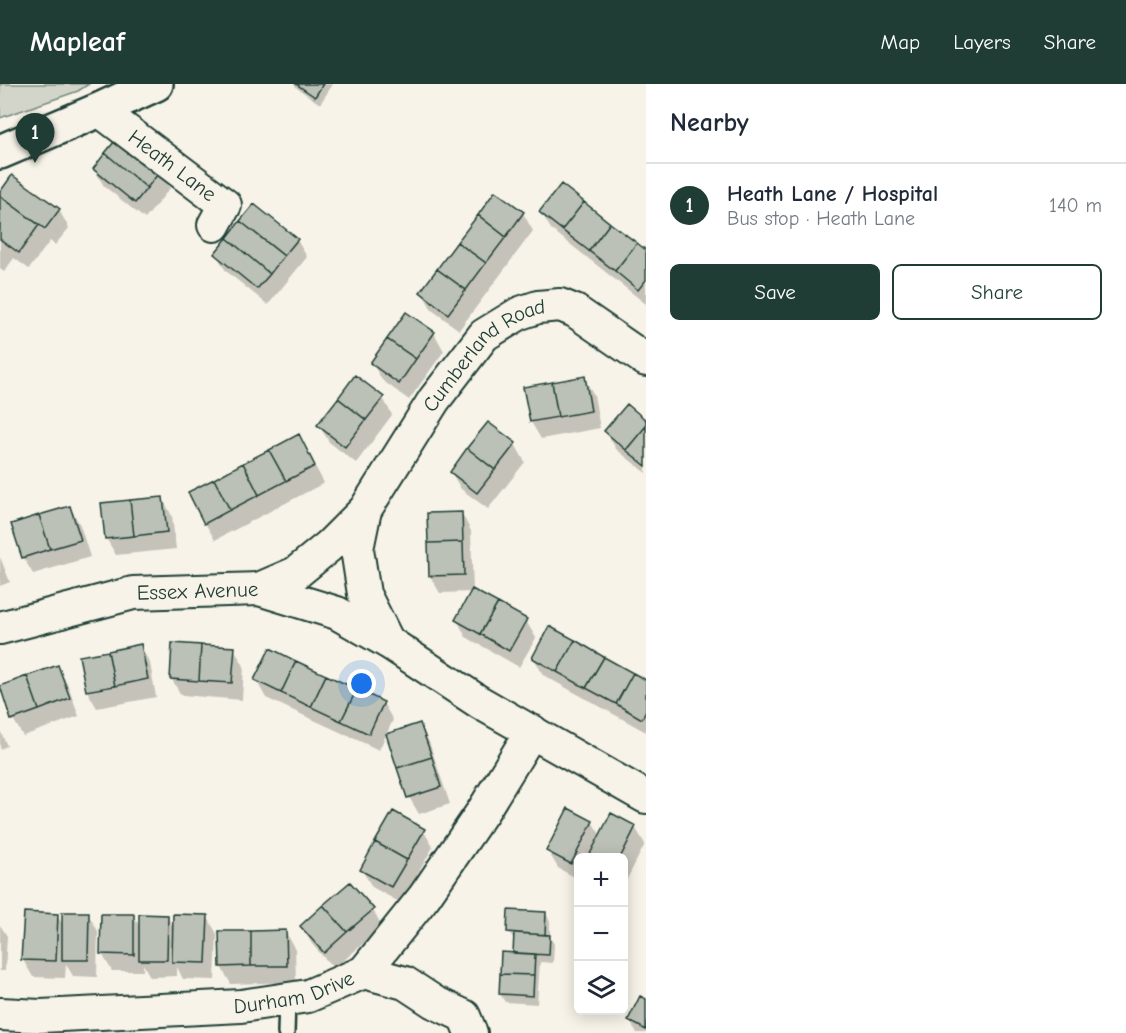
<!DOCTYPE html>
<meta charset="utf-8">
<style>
:root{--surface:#fff;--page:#f2f2f3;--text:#1f2937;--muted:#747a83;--line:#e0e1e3;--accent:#1f3d34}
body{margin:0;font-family:"Comic Neue",sans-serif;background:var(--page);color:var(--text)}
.controls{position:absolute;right:18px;bottom:18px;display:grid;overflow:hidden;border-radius:9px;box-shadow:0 3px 15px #0003}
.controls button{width:54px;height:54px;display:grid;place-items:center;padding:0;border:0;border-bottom:2px solid var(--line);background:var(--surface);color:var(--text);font:30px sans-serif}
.you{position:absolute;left:362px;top:600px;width:21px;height:21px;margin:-15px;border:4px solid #fff;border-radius:50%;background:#1a73e8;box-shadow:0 0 0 9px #1a73e833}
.badge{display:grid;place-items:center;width:39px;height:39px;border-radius:50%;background:var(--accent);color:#fff;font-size:20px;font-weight:700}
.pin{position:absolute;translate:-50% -50px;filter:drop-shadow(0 2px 3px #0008)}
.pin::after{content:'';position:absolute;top:32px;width:21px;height:18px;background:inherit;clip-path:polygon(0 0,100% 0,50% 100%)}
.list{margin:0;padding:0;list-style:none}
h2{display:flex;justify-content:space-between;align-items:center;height:78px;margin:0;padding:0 24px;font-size:26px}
h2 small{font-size:20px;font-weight:400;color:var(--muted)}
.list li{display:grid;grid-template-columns:39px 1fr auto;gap:18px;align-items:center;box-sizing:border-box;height:84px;padding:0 24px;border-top:2px solid var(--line)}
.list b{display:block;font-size:22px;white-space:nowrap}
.list p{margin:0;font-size:20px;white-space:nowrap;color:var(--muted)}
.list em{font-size:20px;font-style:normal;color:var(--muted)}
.actions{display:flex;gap:12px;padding:18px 24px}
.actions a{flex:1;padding:14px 0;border:2px solid var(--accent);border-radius:9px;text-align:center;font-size:21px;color:var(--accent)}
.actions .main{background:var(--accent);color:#fff}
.icon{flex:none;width:33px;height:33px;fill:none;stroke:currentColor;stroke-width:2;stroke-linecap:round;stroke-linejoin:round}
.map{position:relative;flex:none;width:646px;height:949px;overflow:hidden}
header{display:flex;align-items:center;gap:36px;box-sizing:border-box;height:84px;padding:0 30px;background:var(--accent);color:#fff}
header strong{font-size:28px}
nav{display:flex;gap:33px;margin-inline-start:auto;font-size:21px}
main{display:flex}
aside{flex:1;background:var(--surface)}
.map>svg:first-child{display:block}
.green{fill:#d3d5ca;stroke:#79897f;stroke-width:1.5}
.shadow{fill:#0003}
.building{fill:#bbc1b6;stroke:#1f3d34;stroke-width:1.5}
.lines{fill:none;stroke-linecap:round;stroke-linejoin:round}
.lane-casing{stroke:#1f3d34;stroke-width:20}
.street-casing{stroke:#1f3d34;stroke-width:36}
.secondary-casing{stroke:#1f3d34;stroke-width:38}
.lane{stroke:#f7f3e8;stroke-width:15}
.street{stroke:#f7f3e8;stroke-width:32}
.secondary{stroke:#f7f3e8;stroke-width:33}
.labels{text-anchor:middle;stroke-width:4.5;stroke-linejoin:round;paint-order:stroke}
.street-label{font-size:21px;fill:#1f3d34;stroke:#f7f3e8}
</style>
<header>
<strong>Mapleaf</strong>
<nav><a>Map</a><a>Layers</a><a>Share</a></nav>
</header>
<main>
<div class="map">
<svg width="646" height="949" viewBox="0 0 646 949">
<rect width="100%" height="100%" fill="#f7f3e8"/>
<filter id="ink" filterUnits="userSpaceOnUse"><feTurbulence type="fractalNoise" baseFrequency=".0167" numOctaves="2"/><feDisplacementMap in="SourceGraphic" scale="12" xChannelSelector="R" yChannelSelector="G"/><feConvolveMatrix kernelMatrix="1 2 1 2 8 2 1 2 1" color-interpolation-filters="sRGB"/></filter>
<g filter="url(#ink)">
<path class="green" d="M 0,0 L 89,0 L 78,7 L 0,34 Z"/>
<path class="shadow" d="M 294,0 L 333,0 L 320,20 L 297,4 Z
M 94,85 L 160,87 L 170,104 L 145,135 L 104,102 Z
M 0,110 L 59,126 L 69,144 L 55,161 L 50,157 L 29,185 L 14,174 L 4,188 L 0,185 Z
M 541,128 L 646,168 L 646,220 L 551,145 Z
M 523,129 L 533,147 L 459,246 L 432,226 L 422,208 Z
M 297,156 L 307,173 L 268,221 L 226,187 L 216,170 Z
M 406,230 L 434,249 L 444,267 L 409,316 L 382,296 L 372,279 Z
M 584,294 L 594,311 L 600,344 L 541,355 L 531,338 Z
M 383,314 L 392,331 L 356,379 L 329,358 L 319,341 Z
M 646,337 L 646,389 L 616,365 L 606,347 Z
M 515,360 L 525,378 L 488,425 L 461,405 L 451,388 Z
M 308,369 L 324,399 L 215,456 L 205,439 Z
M 163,415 L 172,432 L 176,465 L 116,471 L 106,454 Z
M 70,423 L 80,441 L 90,473 L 33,490 L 23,473 Z
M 462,430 L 471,447 L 473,507 L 526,537 L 536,554 L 519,583 L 466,553 L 457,536 L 472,508 L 440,509 L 430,492 Z
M 0,473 L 10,498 L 0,502 Z
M 140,562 L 150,579 L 156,613 L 97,624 L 87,607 Z
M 234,565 L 244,582 L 242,616 L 181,611 L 171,594 Z
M 534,574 L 646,598 L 646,648 L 543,591 Z
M 57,582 L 67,599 L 79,632 L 23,652 L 13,635 L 1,603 Z
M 256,596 L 383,619 L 393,636 L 379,666 L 266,614 Z
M 420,640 L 429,658 L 450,720 L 419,730 L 409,713 Z
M 0,646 L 7,662 L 0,665 Z
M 592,738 L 601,752 L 635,743 L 645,760 L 624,801 L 624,774 L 578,774 L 578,795 L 558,784 L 548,767 Z
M 423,746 L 433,763 L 401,819 L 372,803 L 362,786 Z
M 373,826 L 382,843 L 334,885 L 312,860 L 302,843 Z
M 546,829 L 550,838 L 550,853 L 554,860 L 553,879 L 540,878 L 537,920 L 505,918 L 500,910 L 514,870 L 515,857 L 509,848 Z
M 88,830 L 98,847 L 97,893 L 73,892 L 66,880 L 65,894 L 33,893 L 23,876 L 57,831 L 64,843 Z
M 133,831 L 140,843 L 167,832 L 174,845 L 207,832 L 217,850 L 215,896 L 183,895 L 177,883 L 177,892 L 150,893 L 143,880 L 143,887 L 112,887 L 102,870 Z
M 0,841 L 7,852 L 5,887 L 0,887 Z
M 285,847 L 295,864 L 296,898 L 231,900 L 221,883 Z
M 646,917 L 646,949 L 637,949 L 629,936 Z"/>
<path class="building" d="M 296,0 L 323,0 L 315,13 Z
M 119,52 L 161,86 L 147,104 L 105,69 Z
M 105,69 L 147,104 L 135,119 L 93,85 Z
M 12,91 L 60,125 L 45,145 L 0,112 L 0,108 Z
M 561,100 L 584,118 L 562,146 L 539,128 Z
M 495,107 L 524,128 L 506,153 L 478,131 Z
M 0,112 L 39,141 L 19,169 L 0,155 Z
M 584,118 L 610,139 L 589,167 L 562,146 Z
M 254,120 L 298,155 L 284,172 L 240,137 Z
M 478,131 L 506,153 L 486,179 L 457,158 Z
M 240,137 L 284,172 L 270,190 L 227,154 Z
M 610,139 L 637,159 L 615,187 L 589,167 Z
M 227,154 L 270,190 L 257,205 L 214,170 Z
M 457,158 L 486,179 L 466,206 L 437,185 Z
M 637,159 L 646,166 L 646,196 L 638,206 L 615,187 Z
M 437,185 L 466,206 L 448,230 L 420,208 Z
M 406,228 L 435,248 L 416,275 L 387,255 Z
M 387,255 L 416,275 L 399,300 L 370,279 Z
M 355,291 L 384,313 L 366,336 L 338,314 Z
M 585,292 L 591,327 L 558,333 L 552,298 Z
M 552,298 L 558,333 L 530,338 L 523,303 Z
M 338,314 L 366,336 L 345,363 L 317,341 Z
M 627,320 L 646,336 L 646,342 L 626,366 L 604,347 Z
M 488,338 L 516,359 L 495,386 L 467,364 Z
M 646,342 L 646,382 L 626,366 Z
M 299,350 L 315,382 L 286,397 L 269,366 Z
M 467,364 L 495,386 L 477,409 L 450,388 Z
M 269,366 L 286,397 L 259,411 L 243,379 Z
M 243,379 L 259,411 L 230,426 L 214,395 Z
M 214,395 L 230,426 L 204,440 L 188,408 Z
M 163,413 L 167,448 L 134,452 L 130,416 Z
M 130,416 L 134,452 L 105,455 L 101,419 Z
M 70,422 L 81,456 L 50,465 L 39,431 Z
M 462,428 L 463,458 L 428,459 L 427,429 Z
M 39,431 L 50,465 L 22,474 L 11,440 Z
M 463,458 L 464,491 L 429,492 L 428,459 Z
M 472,505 L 498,519 L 480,550 L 455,536 Z
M 498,519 L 527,535 L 509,567 L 480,550 Z
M 549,542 L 575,556 L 557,588 L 532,574 Z
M 575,556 L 604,573 L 586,604 L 557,588 Z
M 172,559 L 201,561 L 199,597 L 170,595 Z
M 141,560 L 148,595 L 115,602 L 108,567 Z
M 201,561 L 235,563 L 232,599 L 199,597 Z
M 270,564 L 296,577 L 281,609 L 254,596 Z
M 108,567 L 115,602 L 86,607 L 79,572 Z
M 604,573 L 633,589 L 616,620 L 586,604 Z
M 296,577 L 326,591 L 311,623 L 281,609 Z
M 58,581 L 70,614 L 39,626 L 27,592 Z
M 633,589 L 646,596 L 646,627 L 642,635 L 616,620 Z
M 326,591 L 357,605 L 341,637 L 311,623 Z
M 27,592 L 39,626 L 11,636 L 0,602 Z
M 357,605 L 384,618 L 369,650 L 341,637 Z
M 420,639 L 432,673 L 397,684 L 386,650 Z
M 432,673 L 441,703 L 407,714 L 397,684 Z
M 568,724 L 593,737 L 571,780 L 546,767 Z
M 393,727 L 425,745 L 407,776 L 375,758 Z
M 611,729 L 636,742 L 620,774 L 591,774 L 589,772 Z
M 375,758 L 407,776 L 391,803 L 360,786 Z
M 350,798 L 374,825 L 347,848 L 323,821 Z
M 323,821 L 347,848 L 324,869 L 300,842 Z
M 508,826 L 546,828 L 545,851 L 507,848 Z
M 24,828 L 58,830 L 56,877 L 21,876 Z
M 62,828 L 89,828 L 88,876 L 62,876 Z
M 101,830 L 134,830 L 134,871 L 100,870 Z
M 139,830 L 168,831 L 167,876 L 139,876 Z
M 173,830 L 208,831 L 206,879 L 172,878 Z
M 286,846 L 287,882 L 251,882 L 251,847 Z
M 219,847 L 251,847 L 251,882 L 220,883 Z
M 514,849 L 550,851 L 549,871 L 513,869 Z
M 501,868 L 535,870 L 534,891 L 500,890 Z
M 500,890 L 534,891 L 533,912 L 499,910 Z
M 640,912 L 646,915 L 646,946 L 628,936 Z"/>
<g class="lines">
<defs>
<path id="lane" d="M 286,949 L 287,916"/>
<g id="street">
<path id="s1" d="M 99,26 L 225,121 L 214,141"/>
<path d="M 365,426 L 357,465 L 364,510 L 388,558"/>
<path id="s2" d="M 259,505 L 296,489 L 329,462 L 365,426 L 434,316 L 484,251 L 520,229 L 538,223 L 560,221 L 575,227 L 646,276"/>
<path id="s3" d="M 0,544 L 133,509 L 259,505 L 337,529 L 388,558 L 479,618 L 646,713"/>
<path d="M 364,888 L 405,899 L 434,918 L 464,932 L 471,949"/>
<path id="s4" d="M 0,930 L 41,932 L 241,922 L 308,912 L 364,888 L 424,813 L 483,727 L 532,647"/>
</g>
<path id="secondary" d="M 0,68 L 99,26 L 156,0"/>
</defs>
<use href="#lane" class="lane-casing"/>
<use href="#street" class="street-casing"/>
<use href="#secondary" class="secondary-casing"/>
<use href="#lane" class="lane"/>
<use href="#street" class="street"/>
<use href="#secondary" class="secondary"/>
</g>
</g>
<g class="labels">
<g class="street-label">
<text dy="7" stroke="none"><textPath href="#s1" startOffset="92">Heath Lane</textPath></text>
<text dy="7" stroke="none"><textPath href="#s2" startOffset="333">Cumberland Road</textPath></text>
<text dy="7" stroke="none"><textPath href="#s3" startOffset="202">Essex Avenue</textPath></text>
<text dy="7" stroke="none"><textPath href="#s4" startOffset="296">Durham Drive</textPath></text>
</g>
</g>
</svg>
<div class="controls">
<button>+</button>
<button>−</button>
<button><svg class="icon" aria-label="layers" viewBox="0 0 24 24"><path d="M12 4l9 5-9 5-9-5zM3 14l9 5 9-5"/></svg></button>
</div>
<div class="you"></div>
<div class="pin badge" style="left:35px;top:79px">1</div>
</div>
<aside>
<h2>Nearby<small></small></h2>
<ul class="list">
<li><span class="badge">1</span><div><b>Heath Lane / Hospital</b><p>Bus stop · Heath Lane</p></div><em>140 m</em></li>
</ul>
<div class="actions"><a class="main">Save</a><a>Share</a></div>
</aside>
</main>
